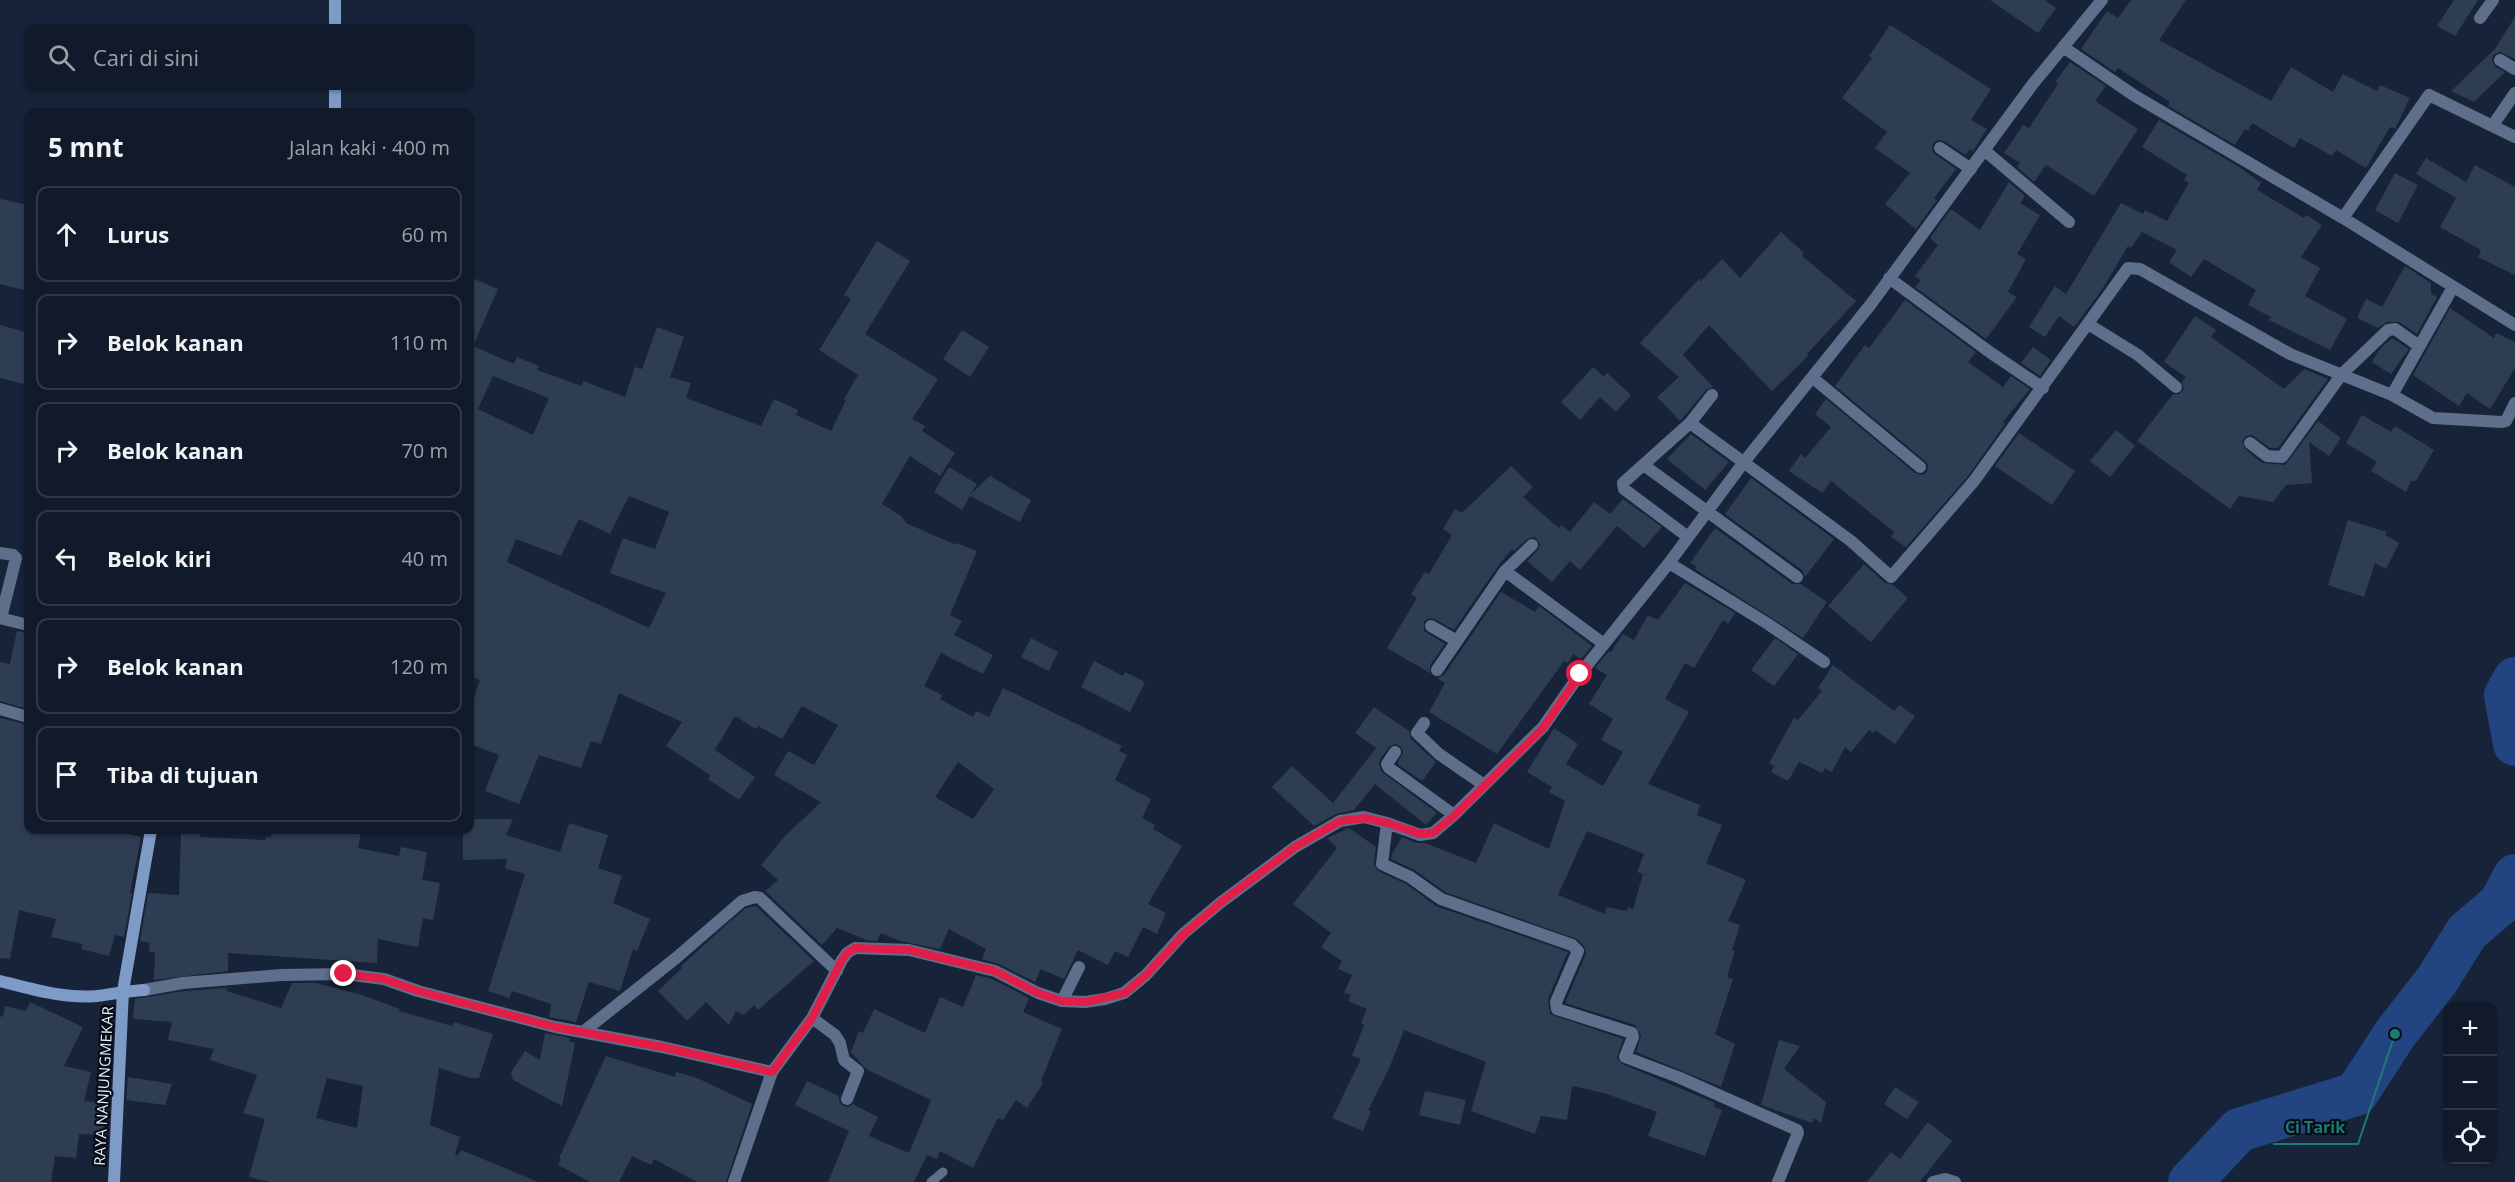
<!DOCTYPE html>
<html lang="id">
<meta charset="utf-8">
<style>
:root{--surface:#111a2a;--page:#1a2332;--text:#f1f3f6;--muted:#9ca1a8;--line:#303847}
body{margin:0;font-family:"Open Sans",sans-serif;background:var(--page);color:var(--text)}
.controls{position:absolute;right:18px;bottom:18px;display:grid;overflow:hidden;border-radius:12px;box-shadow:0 2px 4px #0004}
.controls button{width:54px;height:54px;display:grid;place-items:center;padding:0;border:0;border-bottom:2px solid var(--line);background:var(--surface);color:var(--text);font:30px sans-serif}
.stop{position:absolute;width:18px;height:18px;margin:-14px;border:4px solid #e11d48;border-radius:50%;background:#fff}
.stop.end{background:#e11d48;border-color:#fff;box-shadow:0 2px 6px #0008}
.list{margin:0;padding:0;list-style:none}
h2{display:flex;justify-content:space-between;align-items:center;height:78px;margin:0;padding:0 24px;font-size:26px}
h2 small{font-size:20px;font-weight:400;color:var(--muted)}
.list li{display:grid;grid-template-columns:39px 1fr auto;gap:18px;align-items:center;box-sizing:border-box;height:96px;margin:0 12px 12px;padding:0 12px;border:2px solid var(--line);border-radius:12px}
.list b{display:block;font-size:22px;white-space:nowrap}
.list em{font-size:20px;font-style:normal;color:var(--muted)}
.icon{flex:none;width:33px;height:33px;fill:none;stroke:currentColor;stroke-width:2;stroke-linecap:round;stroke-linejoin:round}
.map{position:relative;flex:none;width:2515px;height:1182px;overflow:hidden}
.search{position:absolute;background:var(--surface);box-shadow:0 2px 4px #0004;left:24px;top:24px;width:450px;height:66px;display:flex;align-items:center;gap:15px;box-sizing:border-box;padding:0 21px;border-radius:12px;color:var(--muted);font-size:22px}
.panel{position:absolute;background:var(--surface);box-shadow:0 2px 4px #0004;left:24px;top:108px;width:450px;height:726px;border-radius:12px}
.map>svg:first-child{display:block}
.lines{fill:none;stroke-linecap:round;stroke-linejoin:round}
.river{stroke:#224581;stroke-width:44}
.building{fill:#2f3d53;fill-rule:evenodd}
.lane{stroke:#5e6f8b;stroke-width:9}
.street{stroke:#5e6f8b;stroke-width:12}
.secondary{stroke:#7e9ac7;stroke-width:12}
.route{stroke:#e11d48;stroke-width:8}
.labels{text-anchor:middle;stroke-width:4.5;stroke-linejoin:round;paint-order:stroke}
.street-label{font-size:15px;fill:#e6effd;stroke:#070c16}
.leader{fill:none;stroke:#1a7c75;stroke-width:2}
.callout-dot{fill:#1a7c75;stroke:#070c16;stroke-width:2}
.callout-label{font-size:16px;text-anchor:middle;font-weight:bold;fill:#1a7c75;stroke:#070c16;stroke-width:4.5;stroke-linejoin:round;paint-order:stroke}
</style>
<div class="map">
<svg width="2515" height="1182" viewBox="0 0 2515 1182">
<rect width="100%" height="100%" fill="#172338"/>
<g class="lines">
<path class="river" d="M 2515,679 L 2506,695 L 2515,744
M 2190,1182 L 2239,1130 L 2356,1094 L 2395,1034 L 2437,980 L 2467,932 L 2501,903 L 2515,876"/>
</g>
<path class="building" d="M 1990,0 L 2045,0 L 2056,8 L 2038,33 Z
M 2131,0 L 2186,0 L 2159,40 L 2271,101 L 2291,67 L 2333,92 L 2343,74 L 2377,91 L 2380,85 L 2410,98 L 2395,129 L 2390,127 L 2366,168 L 2336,150 L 2332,156 L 2300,138 L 2294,148 L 2252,123 L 2248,131 L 2245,129 L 2235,145 L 2168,106 L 2170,102 L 2118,68 L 2115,72 L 2081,49 L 2107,11 L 2118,18 Z
M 2454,0 L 2478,0 L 2455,36 L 2437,26 Z
M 2515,17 L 2515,59 L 2500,52 L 2493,55 L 2492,59 L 2495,67 L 2505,72 L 2474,102 L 2451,91 L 2495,49 Z
M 1890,25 L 1991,89 L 1971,120 L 1987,129 L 1973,151 L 1970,149 L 1966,155 L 1944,141 L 1937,140 L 1933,144 L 1932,151 L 1935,154 L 1956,169 L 1934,198 L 1937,200 L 1916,229 L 1885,204 L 1910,173 L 1875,148 L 1887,132 L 1842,98 L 1872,58 L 1869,56 Z
M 2070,62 L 2106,86 L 2095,101 L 2138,129 L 2094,196 L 2046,165 L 2034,182 L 2017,167 L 2020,163 L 2004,153 L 2023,125 L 2029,128 L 2058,84 L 2055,82 Z
M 2159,120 L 2239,167 L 2261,183 L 2257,190 L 2304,218 L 2306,215 L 2322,225 L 2301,257 L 2320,268 L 2305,296 L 2347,319 L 2330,350 L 2269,320 L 2271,317 L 2248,305 L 2256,290 L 2204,259 L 2191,277 L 2169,262 L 2177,250 L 2142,232 L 2131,248 L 2128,246 L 2101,291 L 2074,327 L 2059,316 L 2045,337 L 2029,327 L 2055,286 L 2066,294 L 2121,203 L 2143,214 L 2145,210 L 2167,221 L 2189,183 L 2184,180 L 2187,175 L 2142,147 Z
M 2426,158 L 2466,182 L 2475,165 L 2515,187 L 2515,275 L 2478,257 L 2481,250 L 2440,227 L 2456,198 L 2416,174 Z
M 2395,173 L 2418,185 L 2398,223 L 2375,210 Z
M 2009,182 L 2025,196 L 2020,203 L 2040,215 L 2017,254 L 2026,259 L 2008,292 L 2017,297 L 1986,339 L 1915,287 L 1921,280 L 1915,276 L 1938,245 L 1930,238 L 1951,209 L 1980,230 Z
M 0,199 L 28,205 L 28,291 L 0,284 Z
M 1781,232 L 1804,253 L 1802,256 L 1856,301 L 1807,354 L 1808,356 L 1772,391 L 1709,325 L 1683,355 L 1713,387 L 1706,390 L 1680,421 L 1657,397 L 1679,377 L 1640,343 L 1699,279 L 1701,281 L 1722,259 L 1740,278 Z
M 877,241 L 910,261 L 865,334 L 938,379 L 912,419 L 925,426 L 922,431 L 955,453 L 940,476 L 910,456 L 882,504 L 901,516 L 906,523 L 956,545 L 957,543 L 977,551 L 950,615 L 962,621 L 954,635 L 993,655 L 983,674 L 941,653 L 924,686 L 942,695 L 940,699 L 973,717 L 976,711 L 989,717 L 1003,688 L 1122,746 L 1119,751 L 1127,755 L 1115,780 L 1151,799 L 1142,818 L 1155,825 L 1153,829 L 1182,846 L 1148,904 L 1166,913 L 1157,934 L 1143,927 L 1128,957 L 1115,951 L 1108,965 L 1078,950 L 1064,979 L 1041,969 L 1035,982 L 999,964 L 982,959 L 986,949 L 949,929 L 940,949 L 900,941 L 881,933 L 877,941 L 866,940 L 837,928 L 822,945 L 765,891 L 778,880 L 761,865 L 785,836 L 821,802 L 774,775 L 788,751 L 814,765 L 838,725 L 802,706 L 782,739 L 758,726 L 756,729 L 735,716 L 715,750 L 755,777 L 739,800 L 708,779 L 710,775 L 666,746 L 682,722 L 619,693 L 601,744 L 591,741 L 581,768 L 539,755 L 519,804 L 485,791 L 499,755 L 470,744 L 470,708 L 480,680 L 470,676 L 470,277 L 498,289 L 473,346 L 514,364 L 517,357 L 539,366 L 537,370 L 582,386 L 583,381 L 625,397 L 635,367 L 642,369 L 657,327 L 684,337 L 670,377 L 691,383 L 686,398 L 761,426 L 774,399 L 798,410 L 796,415 L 831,431 L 846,400 L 844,399 L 858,375 L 819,350 L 851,299 L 844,295 ZM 493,376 L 549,398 L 533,435 L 478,409 ZM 629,496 L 669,512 L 655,549 L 623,538 L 610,573 L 666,593 L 649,628 L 507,562 L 516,539 L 561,556 L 579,519 L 610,534 ZM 958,762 L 994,789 L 973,819 L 935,797 Z
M 2405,266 L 2431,283 L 2431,294 L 2437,297 L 2417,334 L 2399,322 L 2387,322 L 2378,328 L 2357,318 L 2366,299 L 2382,307 Z
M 1905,300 L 1976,352 L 1968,362 L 2003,387 L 2011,376 L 2030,389 L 2003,422 L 2005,424 L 1968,476 L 1906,547 L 1891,537 L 1894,532 L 1831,481 L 1822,493 L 1789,471 L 1801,454 L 1805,458 L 1831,427 L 1815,414 L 1826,399 L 1915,473 L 1922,475 L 1927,472 L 1928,465 L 1925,461 L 1835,386 L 1865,345 L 1869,348 Z
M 2450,308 L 2494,338 L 2496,333 L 2515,342 L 2515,368 L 2490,409 L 2467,393 L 2459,406 L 2413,375 Z
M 2195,316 L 2216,330 L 2211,337 L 2284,389 L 2304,369 L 2328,379 L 2278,448 L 2270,448 L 2252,435 L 2246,436 L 2242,441 L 2245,449 L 2262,463 L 2285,465 L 2318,421 L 2341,438 L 2329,456 L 2309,442 L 2312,483 L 2286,485 L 2273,502 L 2239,496 L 2230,509 L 2137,441 L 2173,394 L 2179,394 L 2184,389 L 2182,382 L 2186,377 L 2164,362 Z
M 0,325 L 28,333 L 28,385 L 0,378 Z
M 962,330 L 989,347 L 970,377 L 943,359 Z
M 2392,338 L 2409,349 L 2391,374 L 2372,362 L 2379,350 Z
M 2033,347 L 2051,360 L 2040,376 L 2021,363 Z
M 1593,367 L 1604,377 L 1607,373 L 1631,395 L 1616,412 L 1600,397 L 1580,420 L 1561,402 Z
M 2362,415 L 2391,432 L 2395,426 L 2434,450 L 2416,481 L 2411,481 L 2406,492 L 2371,471 L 2377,462 L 2346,443 Z
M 2116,430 L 2135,446 L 2110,477 L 2090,461 Z
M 2019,433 L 2075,471 L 2052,505 L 1995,466 Z
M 1691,434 L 1729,462 L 1705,490 L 1667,459 Z
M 1511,466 L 1533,487 L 1523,497 L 1559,528 L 1561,525 L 1570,532 L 1594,502 L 1610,514 L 1623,499 L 1662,527 L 1644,548 L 1617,526 L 1580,570 L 1570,561 L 1552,582 L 1527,561 L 1538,550 L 1540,544 L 1535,537 L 1527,539 L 1514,551 L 1512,549 L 1498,566 L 1454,630 L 1435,619 L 1430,618 L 1424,621 L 1424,631 L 1445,644 L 1430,665 L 1430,673 L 1387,648 L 1417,598 L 1411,594 L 1425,572 L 1429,574 L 1452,535 L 1443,529 L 1455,509 L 1462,513 Z
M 949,467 L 977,484 L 970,495 L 990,476 L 1031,500 L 1020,522 L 970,496 L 962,510 L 934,492 Z
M 1751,478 L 1834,539 L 1805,577 L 1802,570 L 1725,514 Z
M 2348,520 L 2387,532 L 2385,535 L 2399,543 L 2386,569 L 2375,563 L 2364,597 L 2328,585 Z
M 1715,528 L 1792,584 L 1801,584 L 1827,602 L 1803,638 L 1695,569 L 1697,567 L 1690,563 Z
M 1864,564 L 1885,583 L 1893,585 L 1908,598 L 1871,642 L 1828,606 Z
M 1685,583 L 1735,613 L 1728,624 L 1723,620 L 1694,668 L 1685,663 L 1665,699 L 1689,712 L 1648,784 L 1700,805 L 1697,815 L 1722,825 L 1706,863 L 1746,880 L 1728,921 L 1740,925 L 1732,950 L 1735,951 L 1727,977 L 1733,979 L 1715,1034 L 1735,1044 L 1721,1087 L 1636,1052 L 1641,1036 L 1635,1025 L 1565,1003 L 1586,954 L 1584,946 L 1577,939 L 1445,892 L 1415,870 L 1391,859 L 1392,854 L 1402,837 L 1417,843 L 1425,843 L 1476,863 L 1494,823 L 1549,849 L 1565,801 L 1549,792 L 1552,787 L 1527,772 L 1554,728 L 1578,744 L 1566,764 L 1603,786 L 1623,752 L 1601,740 L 1613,719 L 1589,704 L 1607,675 L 1595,668 L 1609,651 L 1611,652 L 1623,634 L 1634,640 L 1648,615 L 1658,620 ZM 1587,831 L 1644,854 L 1637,872 L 1643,874 L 1633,909 L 1628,907 L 1627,911 L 1606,907 L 1605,914 L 1558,895 Z
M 1501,592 L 1535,612 L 1539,606 L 1592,646 L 1581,659 L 1573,654 L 1568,663 L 1564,661 L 1497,754 L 1429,712 L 1445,683 L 1437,678 L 1444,675 Z
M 17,631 L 28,633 L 28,709 L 0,701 L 0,662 L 10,664 Z
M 1031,638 L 1058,652 L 1049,671 L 1021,657 Z
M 1775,638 L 1798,654 L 1774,686 L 1751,670 Z
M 1094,661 L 1123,676 L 1125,672 L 1145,682 L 1130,712 L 1081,687 Z
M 1833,665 L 1894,711 L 1899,705 L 1915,716 L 1895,744 L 1875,730 L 1873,733 L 1869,730 L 1851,752 L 1845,747 L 1832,772 L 1825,768 L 1822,773 L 1799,762 L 1788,781 L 1771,772 L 1774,766 L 1769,763 L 1794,718 L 1798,720 L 1822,691 L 1818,688 Z
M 1374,707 L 1409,731 L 1411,739 L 1436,762 L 1422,781 L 1397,764 L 1403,752 L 1400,746 L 1395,744 L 1389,747 L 1380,759 L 1379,764 L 1382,772 L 1437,813 L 1426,825 L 1375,784 L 1354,810 L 1336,814 L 1314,826 L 1272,787 L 1292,766 L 1333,803 L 1376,748 L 1355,733 Z
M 0,718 L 28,725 L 28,830 L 111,830 L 141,837 L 130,893 L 132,893 L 124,937 L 115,935 L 109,956 L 81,949 L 83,944 L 51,937 L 56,919 L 19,910 L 10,959 L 0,958 Z
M 470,819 L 513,819 L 506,835 L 560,852 L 569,823 L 608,835 L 598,868 L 622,876 L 613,903 L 650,919 L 637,951 L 633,949 L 620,991 L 589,982 L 576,1022 L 549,1017 L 551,1004 L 512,991 L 509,998 L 488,991 L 525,874 L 505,868 L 507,859 L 463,860 L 463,830 L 470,830 Z
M 1349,828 L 1376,847 L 1374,864 L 1378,871 L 1406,884 L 1436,906 L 1568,952 L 1548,999 L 1550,1014 L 1623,1039 L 1617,1058 L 1622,1064 L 1715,1103 L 1714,1107 L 1722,1110 L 1705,1156 L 1648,1136 L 1657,1112 L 1604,1093 L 1572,1086 L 1567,1120 L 1541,1116 L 1535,1134 L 1471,1111 L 1486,1062 L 1404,1030 L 1389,1069 L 1368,1110 L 1371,1111 L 1363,1131 L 1332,1118 L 1361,1059 L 1352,1056 L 1364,1025 L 1361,1023 L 1367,1009 L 1348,1001 L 1351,995 L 1344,993 L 1352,975 L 1338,969 L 1342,961 L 1321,947 L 1331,933 L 1293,904 L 1337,848 L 1327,838 Z
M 181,830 L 201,830 L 200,837 L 266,840 L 266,837 L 271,838 L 272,830 L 361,830 L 358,848 L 399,856 L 401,847 L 427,852 L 422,880 L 440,883 L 433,920 L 423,918 L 418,947 L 378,939 L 377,963 L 228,953 L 228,971 L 154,980 L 155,952 L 149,952 L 150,943 L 140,941 L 148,893 L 179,895 Z
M 756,906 L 814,961 L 758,1010 L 754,1005 L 744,1015 L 736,1011 L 729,1025 L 706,1002 L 687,1021 L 658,991 L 682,968 L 681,966 L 726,925 L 746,908 Z
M 976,975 L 992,979 L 1029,998 L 1023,1012 L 1062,1029 L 1041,1081 L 1043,1083 L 1027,1108 L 1016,1100 L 1003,1120 L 998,1118 L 973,1168 L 940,1151 L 937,1159 L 927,1155 L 914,1182 L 828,1182 L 849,1131 L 795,1105 L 807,1081 L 839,1096 L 839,1101 L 843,1106 L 849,1107 L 854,1103 L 854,1105 L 878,1117 L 869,1136 L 909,1153 L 931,1100 L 866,1069 L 851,1052 L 859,1031 L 863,1033 L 874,1009 L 925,1033 L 940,997 L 963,1007 Z
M 292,983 L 316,983 L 362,995 L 400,1009 L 399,1011 L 452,1026 L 454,1022 L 493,1034 L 479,1078 L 471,1078 L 439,1068 L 430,1125 L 460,1137 L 455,1155 L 457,1156 L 461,1150 L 538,1182 L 270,1182 L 249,1177 L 265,1119 L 243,1113 L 257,1075 L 210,1060 L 214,1049 L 168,1040 L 172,1022 L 133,1019 L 135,999 L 184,991 L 227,988 L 227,991 L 281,1008 ZM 327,1078 L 363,1086 L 357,1128 L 316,1118 Z
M 30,1002 L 83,1027 L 64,1066 L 91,1072 L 84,1101 L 107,1104 L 102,1135 L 79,1134 L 76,1158 L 55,1156 L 51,1182 L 0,1182 L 0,1016 L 3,1017 L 5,1006 L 26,1011 Z
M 545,1033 L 570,1038 L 569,1041 L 575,1043 L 562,1106 L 513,1080 L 511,1072 L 525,1051 L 540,1060 Z
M 1779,1040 L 1800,1046 L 1784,1069 L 1826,1102 L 1821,1123 L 1814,1118 L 1812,1123 L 1761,1105 Z
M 606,1056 L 675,1077 L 676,1072 L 697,1078 L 752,1104 L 726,1182 L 697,1182 L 654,1159 L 651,1165 L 632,1156 L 619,1182 L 590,1182 L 558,1165 L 561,1159 L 559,1158 Z
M 128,1077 L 172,1084 L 165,1105 L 126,1100 Z
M 1895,1087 L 1919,1102 L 1907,1119 L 1884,1104 Z
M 1425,1091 L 1466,1100 L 1460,1125 L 1419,1115 Z
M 1928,1122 L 1952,1141 L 1920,1182 L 1867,1182 L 1891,1152 L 1900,1159 Z"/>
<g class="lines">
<path class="lane" d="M 931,1182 L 943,1172"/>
<path class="street" d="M 2480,18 L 2493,0
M 2063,47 L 2135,96 L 2343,218 L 2515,325
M 2500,60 L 2515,69
M 2493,125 L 2515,93
M 1940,148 L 1971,169
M 1984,150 L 2069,222
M 2343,218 L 2429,95 L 2515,137
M 1889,278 L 1991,353 L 2043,388
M 2088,324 L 2138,355 L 2176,387
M 1813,378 L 1920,467
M 2392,395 L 2453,287
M 1690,423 L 1851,541 L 1891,577 L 1974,481 L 2128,268 L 2140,269 L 2290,354 L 2392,395 L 2433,418 L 2502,422 L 2506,421 L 2515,403
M 2250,443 L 2267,456 L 2282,457 L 2342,374 L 2388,330 L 2395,329 L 2419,346
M 1645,466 L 1797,577
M 1688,537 L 1624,489 L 1623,483 L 1690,423 L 1712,395
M 0,553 L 13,555 L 16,558 L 1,618
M 1669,563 L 1768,624 L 1824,662
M 1505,571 L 1604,644
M 0,618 L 28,625
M 1431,626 L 1457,641
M 1437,670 L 1505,571 L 1532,545
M 0,709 L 28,717
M 1424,723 L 1417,733 L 1439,754 L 1484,785
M 1395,752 L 1387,764 L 1389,768 L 1454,815
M 1387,823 L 1382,864 L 1410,877 L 1441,899 L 1572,945 L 1578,951 L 1556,1002 L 1557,1009 L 1632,1033 L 1633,1037 L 1625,1057 L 1678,1077 L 1797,1130 L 1798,1133 L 1778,1182
M 144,990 L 183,983 L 281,975 L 344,974 L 384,979 L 418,991 L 555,1027 L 662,1047 L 772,1072 L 812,1018 L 842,960 L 847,953 L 855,948 L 909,950 L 995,971 L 1038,993 L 1062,1001 L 1085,1002 L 1105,999 L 1124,993 L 1146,975 L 1183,934 L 1220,903 L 1295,847 L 1340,821 L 1364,817 L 1387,823 L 1420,835 L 1433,833 L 1454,815 L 1543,727 L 1580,674 L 1669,563 L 1744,462 L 1871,304 L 2032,85 L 2102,0
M 1062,1001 L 1079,967
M 812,1018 L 835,1035 L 840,1043 L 844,1060 L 858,1071 L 847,1099
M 583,1032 L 676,958 L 742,901 L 755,897 L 760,898 L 837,971
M 734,1182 L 772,1072
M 1933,1182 L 1945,1179 L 1955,1182"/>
<path class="secondary" d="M 335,28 L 335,0
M 335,112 L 335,86
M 0,981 C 31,989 65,999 97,996 C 113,994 128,991 144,990
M 114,1182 L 123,991 L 151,830"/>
</g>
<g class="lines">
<path class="route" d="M 344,974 L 384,979 L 418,991 L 555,1027 L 662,1047 L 772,1072 L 812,1018 L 842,960 L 847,953 L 855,948 L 909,950 L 995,971 L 1038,993 L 1062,1001 L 1085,1002 L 1125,993 L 1146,975 L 1184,934 L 1220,903 L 1295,847 L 1340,821 L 1365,818 L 1388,823 L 1420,834 L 1433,833 L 1454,816 L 1543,728 L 1580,674"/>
</g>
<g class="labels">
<g class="street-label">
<text transform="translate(104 1086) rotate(-87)" y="5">RAYA NANJUNGMEKAR</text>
</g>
</g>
<path class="leader" d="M2395 1034L2358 1144H2273"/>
<circle class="callout-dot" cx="2395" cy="1034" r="6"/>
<g class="callout-label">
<text x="2315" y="1133">Ci Tarik</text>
</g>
</svg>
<div class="controls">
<button>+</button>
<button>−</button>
<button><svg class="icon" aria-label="locate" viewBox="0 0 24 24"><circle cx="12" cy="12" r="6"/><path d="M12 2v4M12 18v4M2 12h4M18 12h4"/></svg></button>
</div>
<div class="stop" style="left:1580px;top:674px"></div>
<div class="stop end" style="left:344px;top:974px"></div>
<div class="search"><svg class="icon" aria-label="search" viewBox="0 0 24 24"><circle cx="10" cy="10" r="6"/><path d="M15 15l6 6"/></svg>Cari di sini</div>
<section class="panel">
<h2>5 mnt<small>Jalan kaki · 400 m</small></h2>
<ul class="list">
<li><svg class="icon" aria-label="ahead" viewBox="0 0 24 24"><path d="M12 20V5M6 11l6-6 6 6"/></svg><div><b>Lurus</b></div><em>60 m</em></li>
<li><svg class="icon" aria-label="right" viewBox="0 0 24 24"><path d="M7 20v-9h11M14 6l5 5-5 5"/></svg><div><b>Belok kanan</b></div><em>110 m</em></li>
<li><svg class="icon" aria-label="right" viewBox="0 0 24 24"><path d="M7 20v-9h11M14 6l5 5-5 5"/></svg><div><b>Belok kanan</b></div><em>70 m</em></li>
<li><svg class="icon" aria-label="left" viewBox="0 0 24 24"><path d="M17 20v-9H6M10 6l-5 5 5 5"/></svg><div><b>Belok kiri</b></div><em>40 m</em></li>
<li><svg class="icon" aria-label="right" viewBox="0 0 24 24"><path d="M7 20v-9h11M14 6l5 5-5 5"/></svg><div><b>Belok kanan</b></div><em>120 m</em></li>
<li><svg class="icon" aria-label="arrive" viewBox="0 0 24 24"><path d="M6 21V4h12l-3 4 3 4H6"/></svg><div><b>Tiba di tujuan</b></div></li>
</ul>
</section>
</div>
